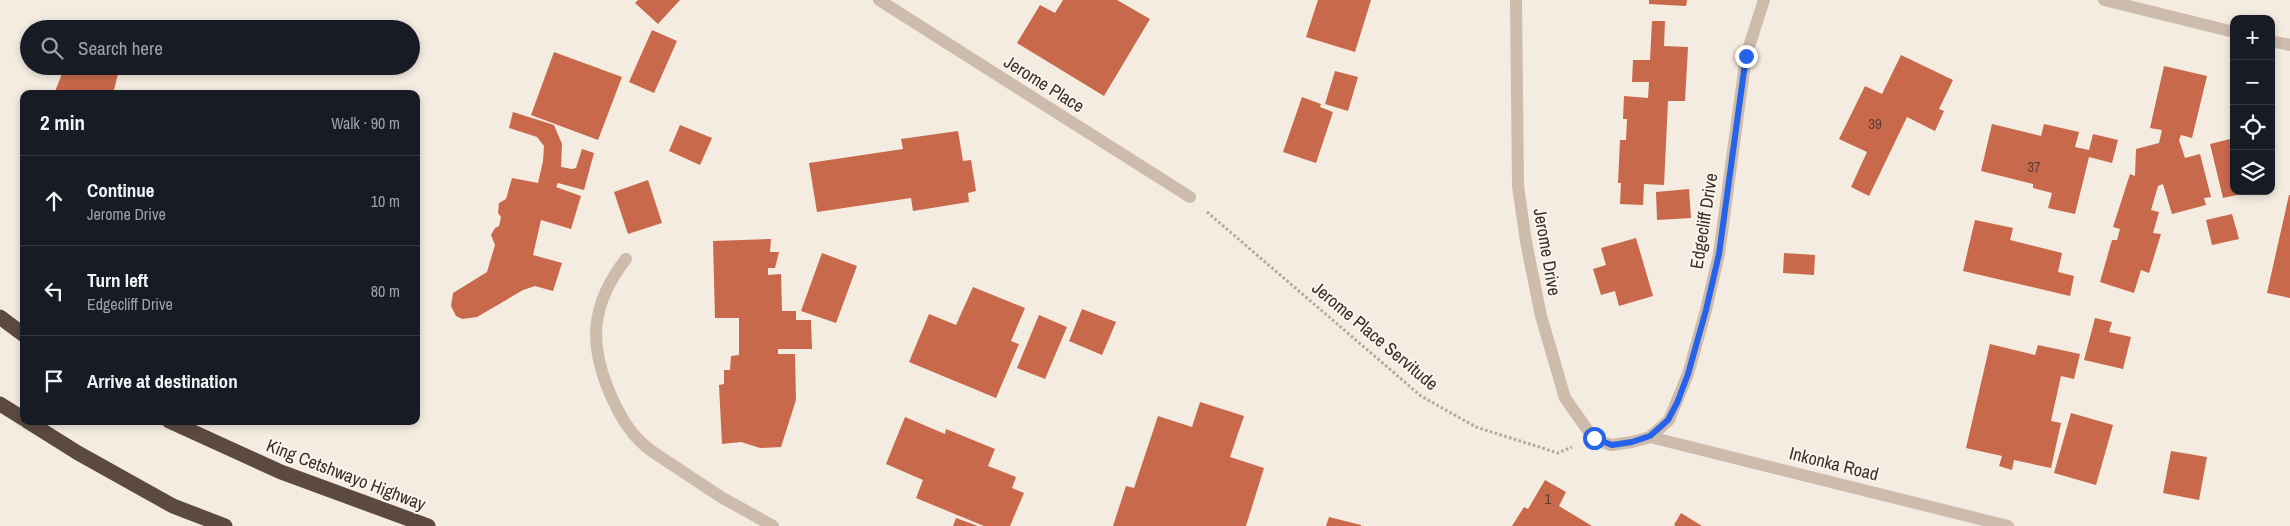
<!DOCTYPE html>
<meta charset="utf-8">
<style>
:root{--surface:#171b24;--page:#20242c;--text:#f1f3f6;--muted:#9ea1a6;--line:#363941}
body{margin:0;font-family:"Archivo Narrow",sans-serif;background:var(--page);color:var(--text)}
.controls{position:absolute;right:15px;top:15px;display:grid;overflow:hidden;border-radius:10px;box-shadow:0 2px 8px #0003}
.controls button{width:45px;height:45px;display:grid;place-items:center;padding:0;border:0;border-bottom:1px solid var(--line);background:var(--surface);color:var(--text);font:25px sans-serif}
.stop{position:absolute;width:15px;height:15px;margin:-11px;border:4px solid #2563eb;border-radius:50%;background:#fff}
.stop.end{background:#2563eb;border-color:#fff;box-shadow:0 1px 5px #0008}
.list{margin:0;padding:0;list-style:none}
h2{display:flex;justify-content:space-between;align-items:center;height:65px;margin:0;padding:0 20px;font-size:21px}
h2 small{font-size:16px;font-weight:400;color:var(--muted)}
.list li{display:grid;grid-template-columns:32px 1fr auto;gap:15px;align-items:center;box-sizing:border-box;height:90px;padding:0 20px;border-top:1px solid var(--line)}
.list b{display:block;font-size:19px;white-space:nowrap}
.list p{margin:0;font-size:16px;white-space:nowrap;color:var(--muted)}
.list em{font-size:16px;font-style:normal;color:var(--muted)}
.icon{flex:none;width:28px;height:28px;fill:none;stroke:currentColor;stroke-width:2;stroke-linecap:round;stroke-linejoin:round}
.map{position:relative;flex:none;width:2290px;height:526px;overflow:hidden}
.search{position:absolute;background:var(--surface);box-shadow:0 2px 8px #0003;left:20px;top:20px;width:400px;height:55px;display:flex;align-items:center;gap:12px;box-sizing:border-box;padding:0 18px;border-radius:28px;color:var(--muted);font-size:19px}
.panel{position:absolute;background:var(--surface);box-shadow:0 2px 8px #0003;left:20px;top:90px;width:400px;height:335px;border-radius:10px}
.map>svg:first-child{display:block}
.building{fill:#c8694b}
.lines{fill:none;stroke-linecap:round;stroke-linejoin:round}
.path{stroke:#b9a596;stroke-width:3;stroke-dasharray:2.5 2.5;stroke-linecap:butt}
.minor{stroke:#cdbbac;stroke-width:12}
.highway{stroke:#5c4a42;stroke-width:15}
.route{stroke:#2563eb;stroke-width:6}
.labels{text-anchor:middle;stroke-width:4;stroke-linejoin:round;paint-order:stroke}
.number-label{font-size:15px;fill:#5e3e33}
.street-label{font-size:18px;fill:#3b302b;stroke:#fbf5ee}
</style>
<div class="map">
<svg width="2290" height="526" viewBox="0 0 2290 526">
<rect width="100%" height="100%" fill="#f4ebe1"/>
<path class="building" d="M 638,0 L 680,0 L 658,24 L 635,3 Z
M 1063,0 L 1117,0 L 1150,19 L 1104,96 L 1017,43 L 1040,5 L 1055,13 Z
M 1318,0 L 1371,0 L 1355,52 L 1306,37 Z
M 1649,0 L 1687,0 L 1686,6 L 1649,4 Z
M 1652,21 L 1665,21 L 1664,46 L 1688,47 L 1685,101 L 1668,101 L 1664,185 L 1644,184 L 1643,205 L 1620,204 L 1621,183 L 1618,183 L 1620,140 L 1626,140 L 1627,119 L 1623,119 L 1624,96 L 1648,98 L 1649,82 L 1632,82 L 1633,60 L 1650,60 Z
M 652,30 L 677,41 L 654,93 L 629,82 Z
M 554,52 L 622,77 L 598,140 L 531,115 Z
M 1901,55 L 1953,80 L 1939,109 L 1944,111 L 1935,131 L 1907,117 L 1869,196 L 1851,187 L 1867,152 L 1839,139 L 1865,86 L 1882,94 Z
M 65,66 L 120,66 L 113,94 L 54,94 Z
M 2164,66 L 2207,76 L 2192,138 L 2181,135 L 2179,140 L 2185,158 L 2200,154 L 2211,197 L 2204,198 L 2206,205 L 2172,214 L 2163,184 L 2158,186 L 2151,210 L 2159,212 L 2153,233 L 2161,234 L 2149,273 L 2141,270 L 2134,293 L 2100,282 L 2112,240 L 2117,240 L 2120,229 L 2113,227 L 2130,174 L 2135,176 L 2136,149 L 2159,143 L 2162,130 L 2150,128 Z
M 1335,71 L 1358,77 L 1348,111 L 1325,104 Z
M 1302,97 L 1321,104 L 1320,107 L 1333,112 L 1316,163 L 1283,152 Z
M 513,112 L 554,125 L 562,144 L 561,167 L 572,169 L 576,168 L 582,149 L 594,153 L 584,190 L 558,183 L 556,187 L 581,196 L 571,229 L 541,220 L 533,255 L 562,263 L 553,291 L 535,286 L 523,290 L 477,317 L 462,319 L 456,316 L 451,306 L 453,293 L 487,272 L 495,245 L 491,235 L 495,228 L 499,226 L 501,217 L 498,213 L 499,203 L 506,199 L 512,178 L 538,183 L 543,161 L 544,146 L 537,137 L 509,128 Z
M 1992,124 L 2041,136 L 2044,124 L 2079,132 L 2075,147 L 2089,150 L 2093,134 L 2118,140 L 2112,163 L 2089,157 L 2075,214 L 2048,208 L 2052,193 L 2033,188 L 2033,184 L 1981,171 Z
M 680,125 L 712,138 L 700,165 L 669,151 Z
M 958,131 L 963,161 L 971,160 L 976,191 L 968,193 L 969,202 L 913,211 L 911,198 L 817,212 L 809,163 L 903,149 L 901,139 Z
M 2234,138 L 2234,191 L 2246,193 L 2223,198 L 2210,144 Z
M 648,180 L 662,223 L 628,234 L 614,192 Z
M 1689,189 L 1691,218 L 1657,220 L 1656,192 Z
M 2289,195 L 2290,195 L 2290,298 L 2267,293 Z
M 2232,214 L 2239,239 L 2212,245 L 2206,220 Z
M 1975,220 L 2013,228 L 2010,240 L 2062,253 L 2058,272 L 2074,276 L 2070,296 L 1963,271 Z
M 1636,238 L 1653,296 L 1619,306 L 1615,291 L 1601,295 L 1593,269 L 1606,265 L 1601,248 Z
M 771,239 L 770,252 L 779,252 L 775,268 L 768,268 L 768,275 L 781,274 L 782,311 L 796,311 L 796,320 L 811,320 L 812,349 L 778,349 L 778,354 L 795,354 L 796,400 L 781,447 L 760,448 L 741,442 L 722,444 L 719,385 L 724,384 L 724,370 L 730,370 L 731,356 L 739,355 L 739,318 L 715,318 L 713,241 Z
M 822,253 L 857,266 L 836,323 L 801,311 Z
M 1784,253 L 1815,255 L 1814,275 L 1783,273 Z
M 973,287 L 1025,308 L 1011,341 L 1019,344 L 996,398 L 909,362 L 929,314 L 956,325 Z
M 1082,309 L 1116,322 L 1102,355 L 1069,341 Z
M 1039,315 L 1067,327 L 1045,379 L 1017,368 Z
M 2095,318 L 2112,322 L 2109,332 L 2131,337 L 2123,369 L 2084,360 Z
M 1990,344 L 2035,355 L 2038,345 L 2080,354 L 2074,379 L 2061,376 L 2051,421 L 2061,423 L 2051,468 L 2014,460 L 2012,470 L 1999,466 L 2002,456 L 1966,448 Z
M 1200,402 L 1244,416 L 1230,457 L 1264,468 L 1246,526 L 1113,526 L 1126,486 L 1134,488 L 1158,416 L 1192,427 Z
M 2071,413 L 2113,425 L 2096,485 L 2054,473 Z
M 905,417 L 945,434 L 946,429 L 995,449 L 988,466 L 1016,477 L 1012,488 L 1024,493 L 1010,526 L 984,526 L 916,498 L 923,480 L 886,464 Z
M 2171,451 L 2207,457 L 2199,500 L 2163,493 Z
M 1545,480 L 1566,492 L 1559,506 L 1592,526 L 1512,526 L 1524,507 L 1528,509 Z
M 1681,513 L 1702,526 L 1676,526 L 1674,525 Z
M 1329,517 L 1361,525 L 1361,526 L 1326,526 Z
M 956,518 L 978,526 L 953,526 Z"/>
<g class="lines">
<path class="path" d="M 1207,212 L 1421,396 L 1476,427 L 1558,453 L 1572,447"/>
<path class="minor" d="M 879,0 L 1190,197
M 1516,0 L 1518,186 L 1526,242 L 1541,316 L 1565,398 L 1594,439 L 1611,445 L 1632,442 L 1650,437 L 1669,420 L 1688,374 L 1706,310 L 1719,254 L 1746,56 L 1764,0
M 2104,0 L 2234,32
M 2271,41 L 2290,45
M 626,259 C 590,305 588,345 612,398 C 622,420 633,438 653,452 L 721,497 L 773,526
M 1650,437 L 2008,526"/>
<path class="highway" d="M 0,317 L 24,335
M 0,404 L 24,419
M 27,421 L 78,453 L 173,506 L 225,526
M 169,421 L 281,472 L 428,526"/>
</g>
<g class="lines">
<path class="route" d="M 1594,438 L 1612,445 L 1632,442 L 1650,436 L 1668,420 L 1677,403 L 1688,374 L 1706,310 L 1719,254 L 1746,56"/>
</g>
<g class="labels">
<g class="number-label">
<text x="1875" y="129">39</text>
<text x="2034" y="172">37</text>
<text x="1548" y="504">1</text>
</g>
<g class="street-label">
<text transform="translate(1044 84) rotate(32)" y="6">Jerome Place</text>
<text transform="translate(1704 221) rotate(-81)" y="6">Edgecliff Drive</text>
<text transform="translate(1547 252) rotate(80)" y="6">Jerome Drive</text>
<text transform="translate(1375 336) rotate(40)" y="6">Jerome Place Servitude</text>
<text transform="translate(1834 464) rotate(14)" y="6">Inkonka Road</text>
<text transform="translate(346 475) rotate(21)" y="6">King Cetshwayo Highway</text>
</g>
</g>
</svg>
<div class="controls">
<button>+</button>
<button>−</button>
<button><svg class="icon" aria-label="locate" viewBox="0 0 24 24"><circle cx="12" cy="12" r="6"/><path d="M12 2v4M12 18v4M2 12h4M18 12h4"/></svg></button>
<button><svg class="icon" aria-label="layers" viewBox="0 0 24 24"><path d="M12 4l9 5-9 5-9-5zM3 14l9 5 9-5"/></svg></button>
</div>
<div class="stop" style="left:1594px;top:438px"></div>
<div class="stop end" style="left:1746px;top:56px"></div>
<div class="search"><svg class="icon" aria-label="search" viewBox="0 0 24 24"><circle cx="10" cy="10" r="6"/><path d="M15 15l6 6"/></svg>Search here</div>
<section class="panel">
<h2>2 min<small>Walk · 90 m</small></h2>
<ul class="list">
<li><svg class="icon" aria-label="ahead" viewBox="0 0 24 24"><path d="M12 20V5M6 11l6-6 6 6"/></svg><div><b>Continue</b><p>Jerome Drive</p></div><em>10 m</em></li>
<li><svg class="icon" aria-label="left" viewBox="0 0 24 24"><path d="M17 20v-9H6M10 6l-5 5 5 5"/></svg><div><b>Turn left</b><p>Edgecliff Drive</p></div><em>80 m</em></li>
<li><svg class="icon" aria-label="arrive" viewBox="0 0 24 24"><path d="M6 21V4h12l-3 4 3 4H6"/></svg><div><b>Arrive at destination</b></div></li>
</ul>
</section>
</div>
